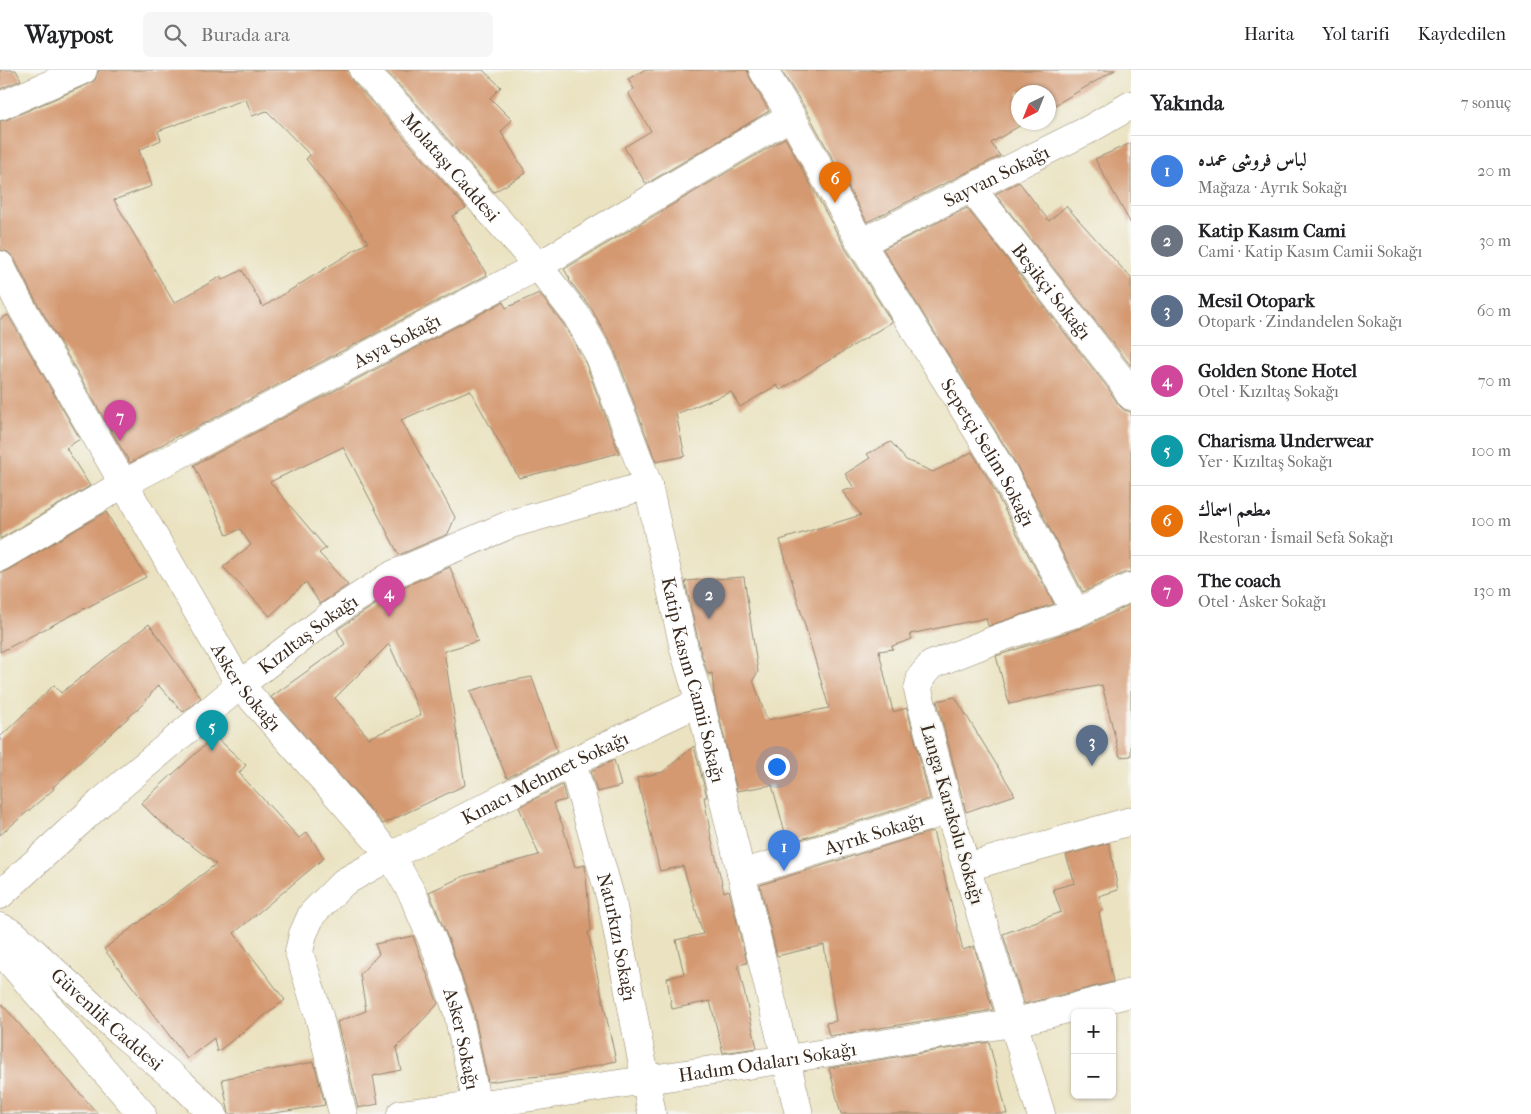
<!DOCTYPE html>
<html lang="tr">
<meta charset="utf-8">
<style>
:root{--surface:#fff;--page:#f6f6f6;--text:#202124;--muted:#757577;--line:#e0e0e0;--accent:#c8321e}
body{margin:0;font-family:"IM FELL French Canon",Amiri,serif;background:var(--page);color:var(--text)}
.controls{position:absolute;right:15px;bottom:15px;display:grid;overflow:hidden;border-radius:8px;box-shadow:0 1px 4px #0004}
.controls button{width:45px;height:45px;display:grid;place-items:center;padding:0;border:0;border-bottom:1px solid var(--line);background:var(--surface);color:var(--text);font:25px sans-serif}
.compass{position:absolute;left:1011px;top:15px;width:45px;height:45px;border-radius:50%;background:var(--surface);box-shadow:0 1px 4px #0004;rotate:223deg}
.you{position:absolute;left:776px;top:696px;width:18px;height:18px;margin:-12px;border:4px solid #fff;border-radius:50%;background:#1a73e8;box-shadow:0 0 0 8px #1a73e833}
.badge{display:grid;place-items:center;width:32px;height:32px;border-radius:50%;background:var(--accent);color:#fff;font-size:16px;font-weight:700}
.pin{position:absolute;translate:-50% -41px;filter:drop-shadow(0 1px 2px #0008)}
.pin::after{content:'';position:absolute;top:26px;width:18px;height:15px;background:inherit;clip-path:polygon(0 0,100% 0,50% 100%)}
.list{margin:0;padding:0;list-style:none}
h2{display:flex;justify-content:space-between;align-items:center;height:65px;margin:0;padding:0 20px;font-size:21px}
h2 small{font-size:16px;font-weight:400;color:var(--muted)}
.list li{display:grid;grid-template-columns:32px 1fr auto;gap:15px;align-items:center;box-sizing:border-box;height:70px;padding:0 20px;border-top:1px solid var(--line)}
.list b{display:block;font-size:19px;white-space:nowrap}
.list p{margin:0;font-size:16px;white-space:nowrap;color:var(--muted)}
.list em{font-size:16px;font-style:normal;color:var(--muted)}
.icon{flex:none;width:28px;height:28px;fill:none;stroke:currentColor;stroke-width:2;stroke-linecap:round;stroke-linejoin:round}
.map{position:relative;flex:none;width:1131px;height:1044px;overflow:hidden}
header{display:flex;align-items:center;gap:30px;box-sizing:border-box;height:70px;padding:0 25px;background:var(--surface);border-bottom:1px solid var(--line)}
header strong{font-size:24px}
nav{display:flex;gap:28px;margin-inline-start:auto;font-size:18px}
.search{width:350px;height:45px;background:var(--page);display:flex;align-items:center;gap:12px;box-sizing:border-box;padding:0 18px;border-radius:8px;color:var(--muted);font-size:19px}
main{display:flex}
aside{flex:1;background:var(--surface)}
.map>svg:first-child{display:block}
.building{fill:#d49971;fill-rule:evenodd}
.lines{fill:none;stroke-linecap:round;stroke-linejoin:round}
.minor-casing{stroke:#92866f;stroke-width:29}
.major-casing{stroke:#92866f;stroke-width:29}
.minor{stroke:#fff;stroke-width:28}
.major{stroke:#fff;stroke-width:28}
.labels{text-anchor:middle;stroke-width:4;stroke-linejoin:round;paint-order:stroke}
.street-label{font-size:19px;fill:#3b2a1e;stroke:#f6f6f2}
</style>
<header>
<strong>Waypost</strong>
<div class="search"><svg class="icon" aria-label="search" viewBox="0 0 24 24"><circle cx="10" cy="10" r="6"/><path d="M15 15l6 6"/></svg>Burada ara</div>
<nav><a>Harita</a><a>Yol tarifi</a><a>Kaydedilen</a></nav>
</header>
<main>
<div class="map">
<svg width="1131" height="1044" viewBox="0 0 1131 1044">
<rect width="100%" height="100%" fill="#f6f6f2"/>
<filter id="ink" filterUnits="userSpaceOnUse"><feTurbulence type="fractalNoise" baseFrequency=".02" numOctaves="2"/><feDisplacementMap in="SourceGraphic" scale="10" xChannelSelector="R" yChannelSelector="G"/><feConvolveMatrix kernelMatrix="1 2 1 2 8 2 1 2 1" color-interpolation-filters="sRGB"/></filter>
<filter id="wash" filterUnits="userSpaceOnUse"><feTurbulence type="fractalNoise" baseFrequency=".0096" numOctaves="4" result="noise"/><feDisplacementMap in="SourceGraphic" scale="20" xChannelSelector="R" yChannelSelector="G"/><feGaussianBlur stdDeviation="1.12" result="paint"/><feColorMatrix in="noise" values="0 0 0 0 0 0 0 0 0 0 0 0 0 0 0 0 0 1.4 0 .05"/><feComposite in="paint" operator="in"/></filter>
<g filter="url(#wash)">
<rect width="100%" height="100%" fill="#eae2c0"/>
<g id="blocks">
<path class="building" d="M 0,0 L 16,0 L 21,10 L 0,19 Z
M 101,0 L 348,0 L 352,11 L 393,55 L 466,138 L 452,146 L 487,205 L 180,366 L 179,365 L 130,393 L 32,224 L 14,188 L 8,182 L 0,180 L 0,51 L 6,50 L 89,14 L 95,10 L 98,1 ZM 246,29 L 252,46 L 267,41 L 310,85 L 306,89 L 348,143 L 368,172 L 263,237 L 242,200 L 222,210 L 220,207 L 174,233 L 114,130 L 152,116 L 139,80 L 161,70 L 158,61 Z
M 385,0 L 483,0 L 501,17 L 490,28 L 512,50 L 501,62 L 526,103 L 494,122 L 417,34 Z
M 644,0 L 747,0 L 750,8 L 769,41 L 646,114 L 624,77 L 651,61 L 628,23 L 634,19 L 628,9 Z
M 781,0 L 1115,0 L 1048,39 L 1048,22 L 1018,22 L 1018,52 L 1026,52 L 991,73 L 1000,86 L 867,152 L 805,38 Z
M 785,68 L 847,181 L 892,252 L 780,320 L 777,315 L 740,337 L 731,322 L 676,344 L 685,386 L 656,392 L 614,279 L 591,238 L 569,210 L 570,209 L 564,199 Z
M 1131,73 L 1131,154 L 1095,89 Z
M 1019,112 L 1049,151 L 1066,136 L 1131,208 L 1131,296 L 995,124 Z
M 967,138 L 1108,318 L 1118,334 L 1124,340 L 1131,342 L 1131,502 L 1124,503 L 1083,522 L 1016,394 L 883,179 Z
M 539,223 L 564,255 L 586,294 L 619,383 L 519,408 L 470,320 L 401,350 L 455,447 L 448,464 L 399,485 L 343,377 L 270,412 L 326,478 L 319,483 L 348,515 L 320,534 L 306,512 L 270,546 L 223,497 L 251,475 L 240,459 L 227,465 L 194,395 L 503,232 L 506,238 Z
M 8,245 L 80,369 L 66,378 L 90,416 L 0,469 L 0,249 Z
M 891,372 L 906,390 L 933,402 L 972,382 L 989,410 L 1054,534 L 988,556 L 986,548 L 910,564 L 912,569 L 892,576 L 893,579 L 879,581 L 893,642 L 907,638 L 930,729 L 785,774 L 782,768 L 786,766 L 772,715 L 737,721 L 714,625 L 712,603 L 708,604 L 700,579 L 685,511 L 744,507 L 758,602 L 753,610 L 767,650 L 829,638 L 780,470 L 861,445 L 842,421 L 854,418 L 845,404 L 870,388 L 867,384 Z
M 106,442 L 146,507 L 0,582 L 0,503 L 8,500 Z
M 450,497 L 478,571 L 444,581 L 465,715 L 383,754 L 271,627 L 345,574 L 337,560 L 341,557 L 401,518 ZM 389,574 L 421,645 L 369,668 L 335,628 Z
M 1131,534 L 1131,686 L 1120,687 L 1102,615 L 1009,634 L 996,586 L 1081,558 Z
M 149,554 L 201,628 L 183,642 L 158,615 L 143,634 L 53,717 L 54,719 L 0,765 L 0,667 L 54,615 L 61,623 Z
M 532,607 L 557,682 L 507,708 L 470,621 L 498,613 Z
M 955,627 L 1015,725 L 966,742 L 937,631 Z
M 219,653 L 221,656 L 207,668 L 205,665 Z
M 215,666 L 246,695 L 239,703 L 299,768 L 307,762 L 324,788 L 234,863 L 285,930 L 217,982 L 214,968 L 187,989 L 104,879 L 216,794 L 159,751 L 141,733 Z
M 694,676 L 707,727 L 704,727 L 711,767 L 724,822 L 729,820 L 747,893 L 738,895 L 757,978 L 723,983 L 710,931 L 672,939 L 667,908 L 684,904 L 676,870 L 703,864 L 683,796 L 660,801 L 637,708 L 663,702 Z
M 614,690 L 621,716 L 597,722 L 591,701 Z
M 562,715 L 566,730 L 553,733 L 562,754 L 575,797 L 585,795 L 585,796 L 591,861 L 588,862 L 616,991 L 556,1005 L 515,1008 L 488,1012 L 473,938 L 450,873 L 429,822 L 464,806 L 539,785 L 519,737 Z
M 933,761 L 963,880 L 974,876 L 993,940 L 829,966 L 826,953 L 836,951 L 824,875 L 777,886 L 760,815 Z
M 1109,773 L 1118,820 L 1099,826 L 1103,840 L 1099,842 L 1113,912 L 1024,934 L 1003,864 L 1061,842 L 1053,819 L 1075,813 L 1066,785 Z
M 413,866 L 438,934 L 396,978 L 401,1000 L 373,1006 L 378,1034 L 358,1038 L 337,952 L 366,941 L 360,904 L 379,884 L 375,874 Z
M 0,932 L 98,1044 L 0,1044 Z
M 989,972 L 1007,1044 L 841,1044 L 829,998 Z
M 314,992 L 325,1035 L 268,1044 L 229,1044 L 222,1009 Z"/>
</g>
</g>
<g filter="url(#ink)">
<use href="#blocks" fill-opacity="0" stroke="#92866f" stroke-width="1"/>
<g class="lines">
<defs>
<g id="minor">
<path id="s1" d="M 363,0 L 405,44 L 538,196 L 577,246 L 600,287 L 648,415 L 685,583 L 700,632 L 799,1044"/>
<path id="s2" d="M 763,0 L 791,46 L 861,173 L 1003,402 L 1076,543 L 1131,517"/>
<path d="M 0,36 L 83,0"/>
<path id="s3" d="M 971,118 L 1121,309 L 1131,326"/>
<path id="s4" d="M 861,173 L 1090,59 L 1131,35"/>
<path id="s5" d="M 0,195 L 18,231 L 240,615 L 391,786 L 413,825 L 436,879 L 458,943 L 477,1035"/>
<path id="s6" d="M 0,487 L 123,414 L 538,196 L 791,46"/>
<path id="s7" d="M 572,692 L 613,837 L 652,1044"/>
<path d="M 967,797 L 1131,751"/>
<path id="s8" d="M 741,804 L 949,740"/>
<path id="s9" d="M 0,825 L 100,733 L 240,615 L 332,544 L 394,504 L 511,454 L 648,415"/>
<path id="s10" d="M 343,1044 L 319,946 L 299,882 L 303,864 L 312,844 L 344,812 L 391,786 L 572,692 L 700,632"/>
<path id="s11" d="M 401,1044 L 477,1035 L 787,989 L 1012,953 L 1131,923"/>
<path d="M 1041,1044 L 949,740 L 918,620 L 921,607 L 931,595 L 1002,567 L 1076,543"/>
</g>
<g id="major">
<path id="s12" d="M 0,857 L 14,864 L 119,961 L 183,1015 L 213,1044"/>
<path d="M 0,880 L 142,1044"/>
</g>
</defs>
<use href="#minor" class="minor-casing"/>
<use href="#major" class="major-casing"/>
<use href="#minor" class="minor"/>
<use href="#major" class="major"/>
</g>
</g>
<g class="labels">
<g class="street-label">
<text dy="7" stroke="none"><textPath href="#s1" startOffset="131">Molataşı Caddesi</textPath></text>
<text dy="7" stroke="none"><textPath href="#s4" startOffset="151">Sayvan Sokağı</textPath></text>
<text dy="7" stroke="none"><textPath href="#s3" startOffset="131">Beşikçi Sokağı</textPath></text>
<text dy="7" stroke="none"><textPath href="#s6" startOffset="452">Asya Sokağı</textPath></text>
<text dy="7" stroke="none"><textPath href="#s2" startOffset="444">Sepetçi Selim Sokağı</textPath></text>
<text dy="7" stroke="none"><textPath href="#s9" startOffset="404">Kızıltaş Sokağı</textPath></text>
<text dy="7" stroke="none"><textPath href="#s1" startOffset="710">Katip Kasım Camii Sokağı</textPath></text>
<text dy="7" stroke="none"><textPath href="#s5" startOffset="489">Asker Sokağı</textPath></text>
<text dy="7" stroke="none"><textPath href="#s10" startOffset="480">Kınacı Mehmet Sokağı</textPath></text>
<text transform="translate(953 744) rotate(74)" y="7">Langa Karakolu Sokağı</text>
<text dy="7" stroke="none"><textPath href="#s8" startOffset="139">Ayrık Sokağı</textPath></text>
<text dy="7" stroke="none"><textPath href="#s7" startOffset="181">Natırkızı Sokağı</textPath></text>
<text dy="7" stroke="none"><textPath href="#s12" startOffset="142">Güvenlik Caddesi</textPath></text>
<text dy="7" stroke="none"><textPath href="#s5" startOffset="909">Asker Sokağı</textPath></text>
<text dy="7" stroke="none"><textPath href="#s11" startOffset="370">Hadım Odaları Sokağı</textPath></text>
</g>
</g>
</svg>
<div class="controls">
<button>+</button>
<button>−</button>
</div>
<svg class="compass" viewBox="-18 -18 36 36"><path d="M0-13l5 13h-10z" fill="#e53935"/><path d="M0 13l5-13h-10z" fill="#757577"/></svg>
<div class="you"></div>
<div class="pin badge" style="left:784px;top:801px;background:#3f7fe0">1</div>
<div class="pin badge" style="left:709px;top:549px;background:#6b7280">2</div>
<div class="pin badge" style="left:1092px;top:696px;background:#5c6f8a">3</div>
<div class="pin badge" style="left:389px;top:547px;background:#d1479c">4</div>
<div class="pin badge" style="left:212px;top:681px;background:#0f9aa8">5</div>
<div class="pin badge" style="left:835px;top:133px;background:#e8710a">6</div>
<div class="pin badge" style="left:120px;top:371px;background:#d1479c">7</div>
</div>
<aside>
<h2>Yakında<small>7 sonuç</small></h2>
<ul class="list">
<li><span class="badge" style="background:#3f7fe0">1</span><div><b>لباس فروشی عمده</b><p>Mağaza · Ayrık Sokağı</p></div><em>20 m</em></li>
<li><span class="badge" style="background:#6b7280">2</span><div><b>Katip Kasım Cami</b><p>Cami · Katip Kasım Camii Sokağı</p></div><em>30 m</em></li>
<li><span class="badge" style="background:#5c6f8a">3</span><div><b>Mesil Otopark</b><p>Otopark · Zindandelen Sokağı</p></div><em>60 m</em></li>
<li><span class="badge" style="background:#d1479c">4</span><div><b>Golden Stone Hotel</b><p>Otel · Kızıltaş Sokağı</p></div><em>70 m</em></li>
<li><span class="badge" style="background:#0f9aa8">5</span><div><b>Charisma Underwear</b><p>Yer · Kızıltaş Sokağı</p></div><em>100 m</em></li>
<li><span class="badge" style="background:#e8710a">6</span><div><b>مطعم اسماك</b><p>Restoran · İsmail Sefa Sokağı</p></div><em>100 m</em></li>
<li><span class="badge" style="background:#d1479c">7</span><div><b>The coach</b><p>Otel · Asker Sokağı</p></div><em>130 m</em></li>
</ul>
</aside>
</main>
